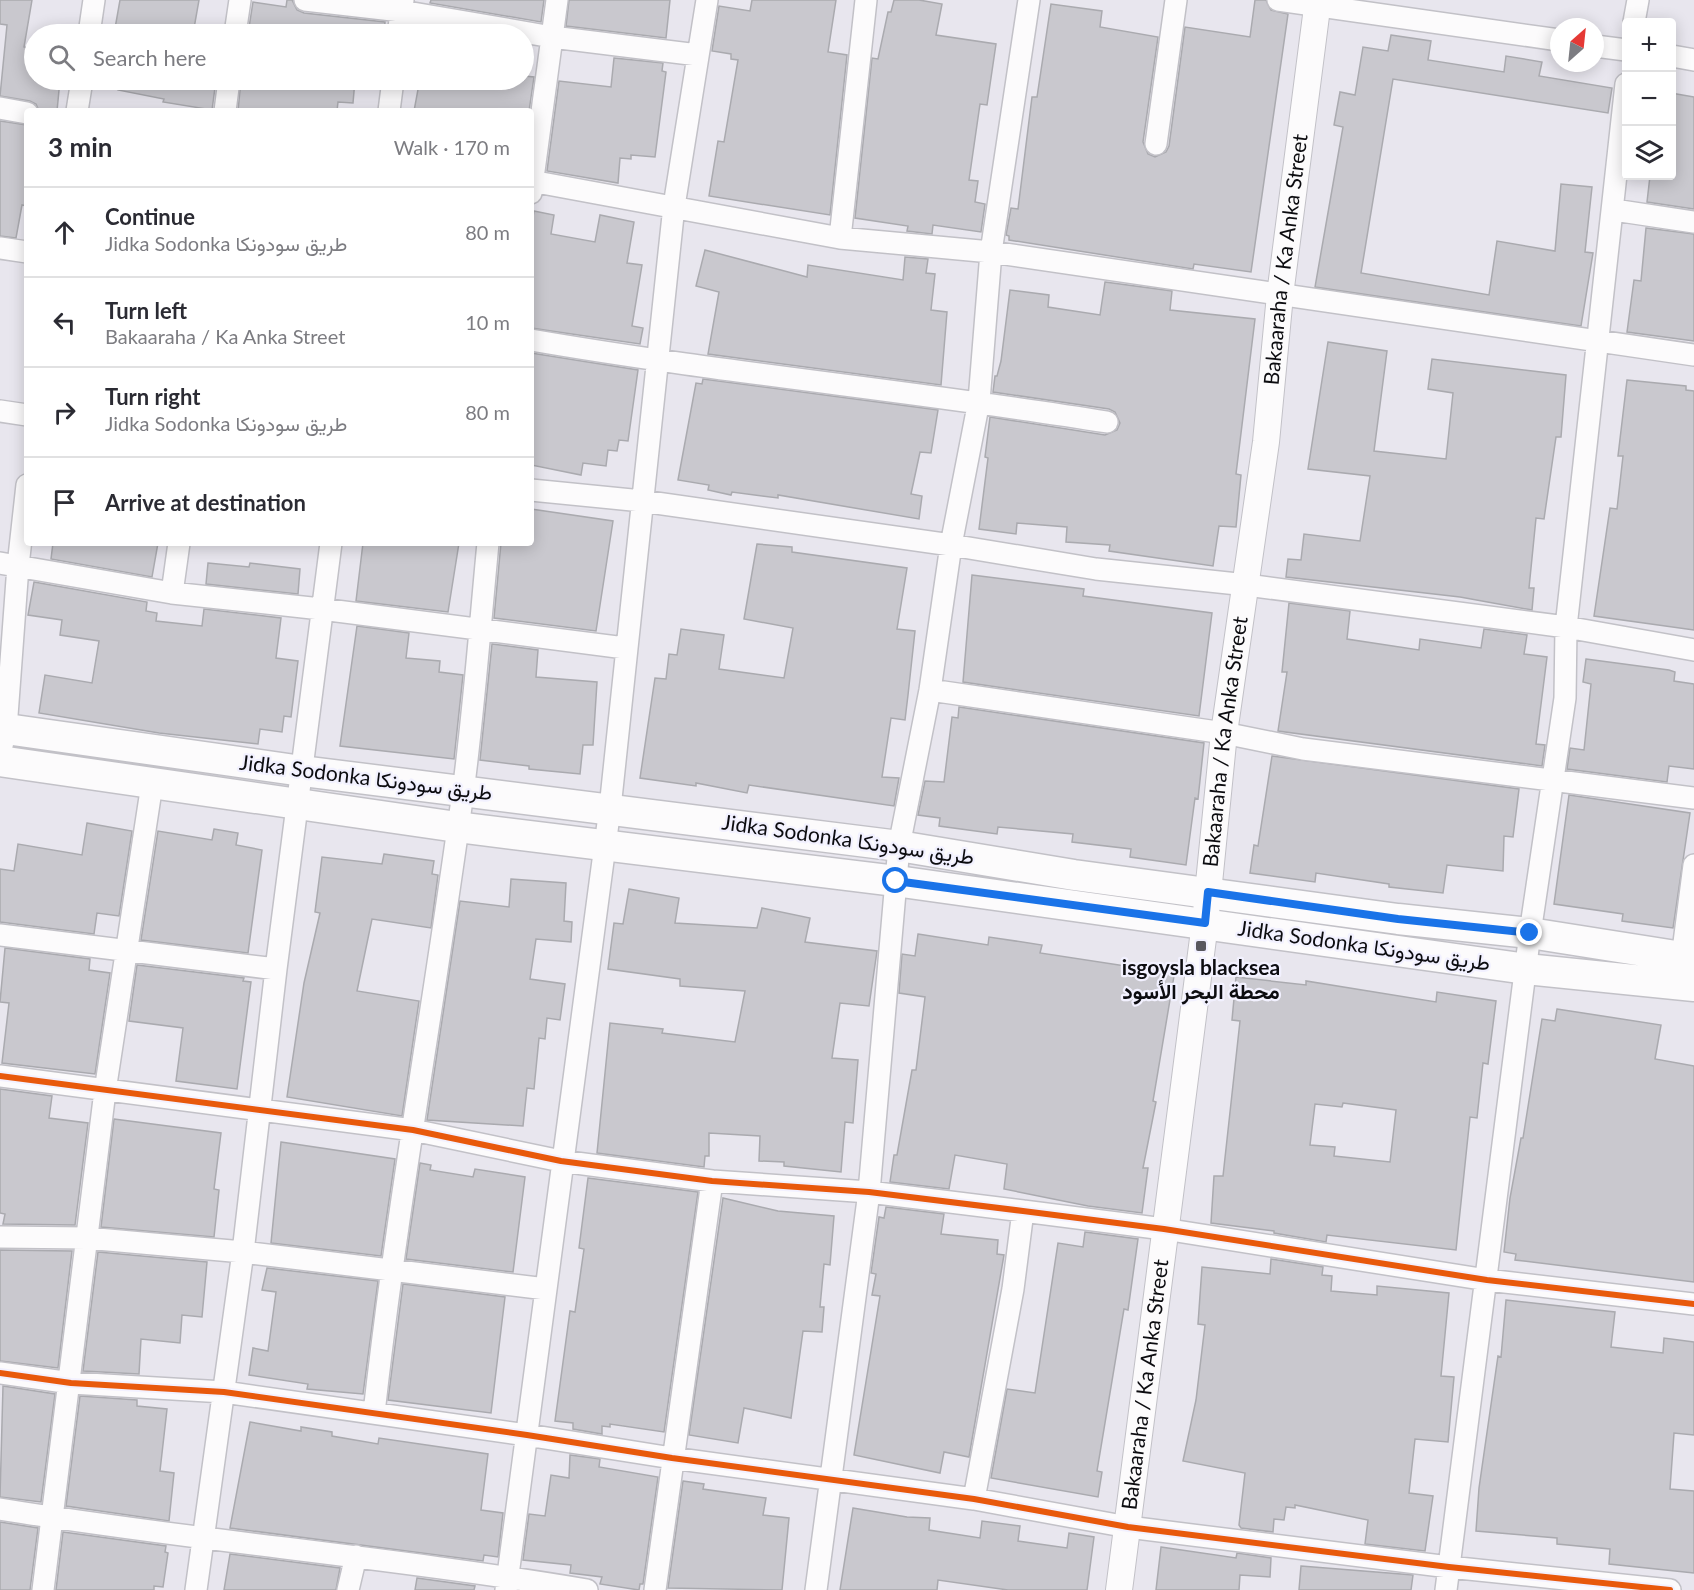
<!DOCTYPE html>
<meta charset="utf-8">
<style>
:root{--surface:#fff;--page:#f7f7f7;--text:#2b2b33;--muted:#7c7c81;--line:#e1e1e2}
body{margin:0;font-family:Lato,Vazirmatn,sans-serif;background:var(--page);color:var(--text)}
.controls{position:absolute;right:18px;top:18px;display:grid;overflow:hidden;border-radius:6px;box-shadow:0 3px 15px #0003}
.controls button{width:54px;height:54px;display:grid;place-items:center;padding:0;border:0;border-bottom:2px solid var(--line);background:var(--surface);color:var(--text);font:30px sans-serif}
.compass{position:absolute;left:1550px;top:18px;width:54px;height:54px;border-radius:50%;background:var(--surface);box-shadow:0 3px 15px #0003;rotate:27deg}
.stop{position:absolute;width:18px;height:18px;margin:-14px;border:4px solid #1a73e8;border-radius:50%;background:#fff}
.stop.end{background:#1a73e8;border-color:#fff;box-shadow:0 2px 6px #0008}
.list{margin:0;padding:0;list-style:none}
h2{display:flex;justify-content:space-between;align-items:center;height:78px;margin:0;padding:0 24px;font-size:26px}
h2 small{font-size:20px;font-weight:400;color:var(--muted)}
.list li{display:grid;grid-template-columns:39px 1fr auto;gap:18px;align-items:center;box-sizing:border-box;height:90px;padding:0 24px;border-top:2px solid var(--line)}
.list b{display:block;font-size:22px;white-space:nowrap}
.list p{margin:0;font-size:20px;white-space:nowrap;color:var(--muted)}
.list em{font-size:20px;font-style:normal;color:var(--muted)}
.icon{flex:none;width:33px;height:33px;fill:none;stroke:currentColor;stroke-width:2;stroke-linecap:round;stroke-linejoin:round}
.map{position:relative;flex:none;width:1694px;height:1590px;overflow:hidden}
.search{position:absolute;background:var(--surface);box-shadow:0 3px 15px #0003;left:24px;top:24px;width:510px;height:66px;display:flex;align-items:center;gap:15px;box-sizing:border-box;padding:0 21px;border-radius:33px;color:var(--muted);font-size:22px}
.panel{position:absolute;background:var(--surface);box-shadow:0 3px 15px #0003;left:24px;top:108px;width:510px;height:438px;border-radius:6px}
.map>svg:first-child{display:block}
.building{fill:#c9c8ce;stroke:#aaaaaf;stroke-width:1.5;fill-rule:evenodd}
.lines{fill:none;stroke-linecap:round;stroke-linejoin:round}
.minor-casing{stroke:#c2c1c7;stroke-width:24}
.tertiary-casing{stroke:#c2c1c7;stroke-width:28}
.secondary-casing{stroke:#c2c1c7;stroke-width:33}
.minor{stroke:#fcfbfc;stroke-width:21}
.tertiary{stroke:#fcfbfc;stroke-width:26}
.secondary{stroke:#fcfbfc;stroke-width:30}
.cycleway-casing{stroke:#f2f1ff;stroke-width:10}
.cycleway{stroke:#e8590c;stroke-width:6}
.route{stroke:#1a73e8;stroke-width:8}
.poi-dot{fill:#59585e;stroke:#f2f1ff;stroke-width:2}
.labels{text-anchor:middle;stroke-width:4.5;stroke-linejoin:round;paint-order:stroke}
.street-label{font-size:21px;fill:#0c0c10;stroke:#f2f1ff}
.poi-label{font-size:21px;font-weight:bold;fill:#0c0c10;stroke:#f2f1ff}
</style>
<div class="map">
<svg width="1694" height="1590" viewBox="0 0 1694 1590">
<rect width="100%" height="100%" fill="#e8e6ee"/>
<path class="building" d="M 0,0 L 32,0 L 24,47 L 34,49 L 34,80 L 60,80 L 57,111 L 39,111 L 36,104 L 30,101 L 0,96 L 7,25 L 0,24 Z
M 120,0 L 199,0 L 193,34 L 114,34 Z
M 287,0 L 292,0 L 297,10 L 304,13 L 385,22 L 384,34 L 248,34 L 253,2 L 286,7 Z
M 431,0 L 544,0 L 541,22 L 430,3 Z
M 569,0 L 670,0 L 666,38 L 566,26 Z
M 752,0 L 836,0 L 828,52 L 847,55 L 830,215 L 709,196 L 718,141 L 724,142 L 738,60 L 731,59 L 731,54 L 712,51 L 719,6 L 750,11 Z
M 894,0 L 919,0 L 942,4 L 936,35 L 996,44 L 987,105 L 980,104 L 969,180 L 978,181 L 975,202 L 985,204 L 981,232 L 933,225 L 932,234 L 907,231 L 908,226 L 855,218 L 872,58 L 878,59 L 888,12 L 891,12 Z
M 1255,0 L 1266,0 L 1271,10 L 1288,14 L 1251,272 L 1194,264 L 1193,269 L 1009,240 L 1009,236 L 1006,235 L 1011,208 L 1018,209 L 1032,97 L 1037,97 L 1051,4 L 1102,11 L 1100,27 L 1158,37 L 1143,142 L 1148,154 L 1155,157 L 1166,152 L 1169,146 L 1185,27 L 1250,37 Z
M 427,28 L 462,34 L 426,34 Z
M 1391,35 L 1431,41 L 1428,60 L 1504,72 L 1506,56 L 1542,62 L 1539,76 L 1612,88 L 1608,113 L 1393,79 L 1361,273 L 1489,295 L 1497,241 L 1555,251 L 1561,184 L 1592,187 L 1585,252 L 1593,253 L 1581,326 L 1315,287 L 1343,127 L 1334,125 L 1340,92 L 1355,95 L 1363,47 L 1388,51 Z
M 614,58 L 663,63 L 662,71 L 666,72 L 655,157 L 631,155 L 631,159 L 620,158 L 618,183 L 547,171 L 559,81 L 611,87 Z
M 524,76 L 534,77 L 529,111 L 414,111 L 419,84 L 441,88 L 442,84 L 450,86 L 451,80 L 524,80 Z
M 119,80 L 216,80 L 212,110 L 163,102 L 164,99 L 118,90 Z
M 241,80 L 355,80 L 353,103 L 338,102 L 337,111 L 238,111 Z
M 1671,93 L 1694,97 L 1694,209 L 1647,202 L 1650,176 L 1671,176 Z
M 0,121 L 27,125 L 27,206 L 22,205 L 16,238 L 0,236 Z
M 534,211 L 554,215 L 551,234 L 595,242 L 600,215 L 634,222 L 627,263 L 642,265 L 632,326 L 643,328 L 640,344 L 531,328 L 531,227 Z
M 1646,228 L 1694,234 L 1694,341 L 1627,332 L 1634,280 L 1641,281 Z
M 705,250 L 807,277 L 808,265 L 903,280 L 905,257 L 928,259 L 926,273 L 935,274 L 931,310 L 947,312 L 941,385 L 708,354 L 719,292 L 696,286 Z
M 1105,282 L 1172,291 L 1170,310 L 1255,319 L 1236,474 L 1241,475 L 1236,527 L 1219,526 L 1213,566 L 1109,551 L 1110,545 L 1066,542 L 1067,527 L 1017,523 L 1016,534 L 979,529 L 988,458 L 985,457 L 990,417 L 1105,435 L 1117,430 L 1120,423 L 1115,412 L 1109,409 L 993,392 L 995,376 L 997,376 L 1001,361 L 1010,290 L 1049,295 L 1048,307 L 1100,315 Z
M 1328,342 L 1387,351 L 1374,451 L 1446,459 L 1453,393 L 1428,389 L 1432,359 L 1566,375 L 1561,437 L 1556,437 L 1544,519 L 1536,518 L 1529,588 L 1534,588 L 1532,610 L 1460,597 L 1286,577 L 1288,559 L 1301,560 L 1304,534 L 1360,541 L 1370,476 L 1308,469 Z
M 531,353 L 638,370 L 628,441 L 619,440 L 617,451 L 608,450 L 606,466 L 583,463 L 581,475 L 531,465 Z
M 703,379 L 938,410 L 931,453 L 920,452 L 911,494 L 922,496 L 919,519 L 778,495 L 778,498 L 732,492 L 731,495 L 708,490 L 709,485 L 678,480 L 696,383 L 702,384 Z
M 1627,380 L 1686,386 L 1686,390 L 1694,391 L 1694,630 L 1594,616 L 1610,508 L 1617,509 L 1623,456 L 1618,456 Z
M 531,509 L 613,521 L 596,631 L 494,618 L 501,543 L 531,543 Z
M 53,543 L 158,543 L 152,577 L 51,559 Z
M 363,543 L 459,543 L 448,612 L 356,601 Z
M 757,544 L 792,547 L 792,552 L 907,568 L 897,629 L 915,631 L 908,695 L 905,720 L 891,718 L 882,777 L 899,778 L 894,806 L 749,785 L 747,793 L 696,783 L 696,786 L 640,778 L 655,678 L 666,679 L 669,654 L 677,655 L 681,629 L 724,635 L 719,669 L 784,678 L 793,628 L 744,619 Z
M 208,563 L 249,567 L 250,563 L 300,569 L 298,594 L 206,584 Z
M 972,575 L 1084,589 L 1083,596 L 1212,613 L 1199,716 L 963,682 Z
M 34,582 L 147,602 L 146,611 L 157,613 L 156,621 L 202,626 L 204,609 L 281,618 L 276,658 L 298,661 L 291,717 L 284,716 L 282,732 L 260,729 L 258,744 L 159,733 L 39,713 L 45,675 L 92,683 L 99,641 L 60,635 L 62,620 L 28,615 Z
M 1289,603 L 1350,611 L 1347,639 L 1419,650 L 1420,639 L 1481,648 L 1484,629 L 1527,635 L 1524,654 L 1547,657 L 1536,744 L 1545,745 L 1542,766 L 1278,731 L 1287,672 L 1282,672 Z
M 357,626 L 409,633 L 406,658 L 440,661 L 439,672 L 463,675 L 454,759 L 340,746 Z
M 492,644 L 538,650 L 536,677 L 597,682 L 593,745 L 583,745 L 580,774 L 529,769 L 529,766 L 480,760 Z
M 1586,659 L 1669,670 L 1675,672 L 1674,681 L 1694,684 L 1694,769 L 1669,766 L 1667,782 L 1567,769 L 1570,748 L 1584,750 L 1591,684 L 1583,682 Z
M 959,707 L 1204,743 L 1198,799 L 1195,798 L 1186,865 L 1130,857 L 1131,849 L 1072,842 L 1073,834 L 998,827 L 997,834 L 939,826 L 940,818 L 918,815 L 925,781 L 944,782 L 952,717 L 958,718 Z
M 1272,756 L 1519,789 L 1513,837 L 1504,836 L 1503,871 L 1447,865 L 1443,893 L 1389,887 L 1389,884 L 1316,873 L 1315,882 L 1250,873 L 1254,845 L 1258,846 Z
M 1569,795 L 1690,813 L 1673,928 L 1622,921 L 1623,914 L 1554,904 Z
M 87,823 L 132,831 L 119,916 L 97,913 L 94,934 L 0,922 L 0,869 L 14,871 L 18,844 L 82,855 Z
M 214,829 L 238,833 L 236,845 L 262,850 L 248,953 L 141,940 L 158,831 L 212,840 Z
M 384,854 L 434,861 L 432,874 L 438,875 L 431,928 L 372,919 L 357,991 L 419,1001 L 402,1116 L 287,1097 L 304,983 L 320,913 L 315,912 L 322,857 L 382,864 Z
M 511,879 L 566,883 L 564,921 L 572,922 L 571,942 L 536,939 L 530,979 L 565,984 L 560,1020 L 547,1018 L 545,1039 L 539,1038 L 534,1089 L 527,1088 L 523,1126 L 427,1120 L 460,901 L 509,907 Z
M 629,889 L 679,898 L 675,923 L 757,928 L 762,908 L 810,918 L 805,942 L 877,951 L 869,1006 L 840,1003 L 832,1058 L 858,1060 L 853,1123 L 845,1122 L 841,1172 L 784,1166 L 784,1162 L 759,1161 L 760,1136 L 709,1133 L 709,1156 L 705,1156 L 704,1167 L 597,1153 L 610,1023 L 663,1029 L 662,1033 L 735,1042 L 745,991 L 680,986 L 680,979 L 608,969 L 614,923 L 623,924 Z
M 918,934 L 988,945 L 989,937 L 1042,945 L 1040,953 L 1132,967 L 1151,968 L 1151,966 L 1175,970 L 1153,1101 L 1156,1102 L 1143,1168 L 1148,1168 L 1142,1213 L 1088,1206 L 1004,1189 L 1007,1164 L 955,1155 L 949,1189 L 890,1182 L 894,1155 L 897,1155 L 912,1070 L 916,1070 L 925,997 L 899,993 L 902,954 L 915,956 Z
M 5,948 L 90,959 L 89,970 L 110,973 L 95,1074 L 2,1063 L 9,1003 L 0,1002 Z
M 137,965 L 244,978 L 243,981 L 251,982 L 237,1089 L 176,1081 L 183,1028 L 129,1021 Z
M 1236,977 L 1306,985 L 1306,981 L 1436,1002 L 1437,992 L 1496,1001 L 1488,1064 L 1483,1063 L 1477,1118 L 1470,1117 L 1456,1250 L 1327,1235 L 1326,1242 L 1274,1233 L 1274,1231 L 1211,1223 L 1214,1176 L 1223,1176 L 1240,1021 L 1232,1020 ZM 1343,1103 L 1396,1110 L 1390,1162 L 1334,1156 L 1335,1147 L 1310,1145 L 1315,1104 L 1342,1107 Z
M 1557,1009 L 1661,1025 L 1655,1059 L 1694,1066 L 1694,1282 L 1515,1260 L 1516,1254 L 1504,1252 L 1510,1198 L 1521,1138 L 1523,1138 L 1542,1019 L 1555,1021 Z
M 0,1089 L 52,1096 L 49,1118 L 88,1123 L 75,1225 L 3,1224 L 5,1214 L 0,1213 Z
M 114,1119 L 221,1133 L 214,1189 L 219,1190 L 214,1237 L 101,1227 Z
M 281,1142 L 395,1159 L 381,1256 L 271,1243 Z
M 420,1163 L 431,1165 L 430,1170 L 473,1177 L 475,1169 L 525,1177 L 513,1272 L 406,1259 Z
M 588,1178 L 698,1192 L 664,1432 L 610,1424 L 610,1427 L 602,1426 L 602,1434 L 573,1429 L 573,1423 L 555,1421 L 570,1311 L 575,1312 L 584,1249 L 579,1248 Z
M 723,1198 L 778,1211 L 834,1216 L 830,1265 L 824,1264 L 820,1307 L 824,1307 L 822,1332 L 803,1331 L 791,1418 L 744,1408 L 738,1443 L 689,1435 Z
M 886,1207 L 944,1214 L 941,1234 L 998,1240 L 997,1254 L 1004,1255 L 969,1457 L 944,1452 L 940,1473 L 854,1455 L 880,1296 L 872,1295 L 876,1274 L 871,1273 L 879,1217 L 884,1218 Z
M 1085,1232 L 1138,1239 L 1128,1310 L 1124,1309 L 1097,1471 L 1102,1472 L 1098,1497 L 991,1478 L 1007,1389 L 1035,1393 L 1058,1243 L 1083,1247 Z
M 0,1250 L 72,1251 L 58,1368 L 0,1361 Z
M 98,1252 L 207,1262 L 202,1317 L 182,1315 L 180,1343 L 141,1339 L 139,1374 L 83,1371 Z
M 1271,1259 L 1323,1267 L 1322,1275 L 1332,1276 L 1331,1291 L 1377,1295 L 1377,1286 L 1449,1293 L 1441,1376 L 1454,1377 L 1448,1442 L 1415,1439 L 1409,1493 L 1433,1496 L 1425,1551 L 1365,1544 L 1368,1520 L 1295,1505 L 1295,1508 L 1286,1507 L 1284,1520 L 1274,1519 L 1273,1532 L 1241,1528 L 1239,1525 L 1245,1473 L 1183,1461 L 1196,1400 L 1205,1325 L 1198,1324 L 1202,1267 L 1270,1274 Z
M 267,1268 L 378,1281 L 363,1394 L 307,1389 L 308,1384 L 249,1375 L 253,1348 L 268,1351 L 276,1292 L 262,1290 Z
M 403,1284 L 505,1297 L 491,1413 L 388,1400 Z
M 1506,1300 L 1615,1312 L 1611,1347 L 1663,1353 L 1664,1338 L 1694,1342 L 1694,1435 L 1674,1433 L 1670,1489 L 1694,1491 L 1694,1573 L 1609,1564 L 1610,1549 L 1557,1544 L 1557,1538 L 1476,1531 L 1479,1488 L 1498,1356 L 1501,1357 Z
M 3,1386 L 55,1394 L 41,1502 L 0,1497 Z
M 80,1396 L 137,1400 L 137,1406 L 167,1409 L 160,1471 L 174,1473 L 169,1521 L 66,1506 Z
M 250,1422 L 301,1431 L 301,1427 L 332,1432 L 332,1436 L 378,1444 L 379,1438 L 488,1454 L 481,1510 L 503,1513 L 498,1557 L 484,1555 L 483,1561 L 230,1528 Z
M 570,1455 L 600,1459 L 599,1467 L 658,1477 L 643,1584 L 640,1584 L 639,1590 L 600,1584 L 602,1577 L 570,1573 L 571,1565 L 523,1560 L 529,1514 L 545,1516 L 551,1475 L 569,1478 Z
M 683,1481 L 704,1484 L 703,1489 L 766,1498 L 763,1515 L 789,1518 L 782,1590 L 668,1588 Z
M 853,1508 L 907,1517 L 930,1518 L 929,1530 L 980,1538 L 982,1521 L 1020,1526 L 1018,1541 L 1067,1548 L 1069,1533 L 1094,1537 L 1087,1590 L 1008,1590 L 938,1580 L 937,1590 L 840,1590 Z
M 0,1522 L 38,1528 L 30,1590 L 0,1590 Z
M 63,1532 L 166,1546 L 165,1552 L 168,1553 L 163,1587 L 154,1586 L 154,1590 L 56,1590 Z
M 1161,1547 L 1236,1558 L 1237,1553 L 1271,1558 L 1270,1577 L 1240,1575 L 1239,1590 L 1156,1590 Z
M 230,1554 L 340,1568 L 336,1590 L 224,1590 Z
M 1301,1566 L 1413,1575 L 1411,1590 L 1299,1590 Z
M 417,1578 L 475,1586 L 474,1590 L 415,1590 Z"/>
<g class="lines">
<defs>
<path id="minor" d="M 305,0 L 401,11 L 552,37 L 698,55
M 1278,0 L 1559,40
M 1634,22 L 1638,0
M 89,34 L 94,0
M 235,34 L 240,0
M 398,34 L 403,0
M 1595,46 L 1626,50
M 1672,56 L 1694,60
M 0,108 L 27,113
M 77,111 L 82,80
M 225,111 L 229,80
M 389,111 L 393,80
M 1156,144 L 1176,0
M 531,181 L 840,238 L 991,252 L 1694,355
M 531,193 L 557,0
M 1614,210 L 1694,222
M 840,238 L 866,0
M 0,248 L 27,252
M 531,340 C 722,373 916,391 1107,422
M 0,411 L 27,415
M 531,490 L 642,501 L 951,545 L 1096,569 L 1247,585 L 1566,627 L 1694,650
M 0,563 L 172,593 L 321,609 L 625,648
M 172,593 L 179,543
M 930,690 L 1224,733 L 1303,749 L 1694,798
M 0,754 L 6,729 L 18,566 L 27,485
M 0,935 L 276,969
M 1682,958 L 1694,865
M 0,1076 L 413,1130 L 561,1161 L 712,1181 L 869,1192 L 1023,1211 L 1164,1229 L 1487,1280 L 1694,1304
M 0,1237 L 86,1238 L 243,1252 L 546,1289
M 0,1373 L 71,1383 L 224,1392 L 527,1435 L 672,1458 L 974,1499 L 1128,1527 L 1449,1567 L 1670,1590
M 374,1413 C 397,1205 435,999 463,792 C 474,709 480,626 488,543
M 974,1499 L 1013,1289 L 1023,1211
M 0,1509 C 195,1541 392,1557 587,1590
M 43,1590 L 105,1091 L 152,784
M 196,1590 L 243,1252 L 276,969 L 331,543
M 348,1590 L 356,1556
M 506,1590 L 610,808 L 674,206 L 707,0
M 655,1590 L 712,1181
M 816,1590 L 869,1192 L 899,846 L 930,690 L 951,545 L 979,401 L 991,252 L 1029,0
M 1446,1590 L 1530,933 L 1565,698 L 1566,627 L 1626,84"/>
<g id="tertiary">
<path id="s1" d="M 1119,1590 L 1205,923 L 1224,733 L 1266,442 L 1280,295 L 1318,0"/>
</g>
<path id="secondary" d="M 0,728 L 302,771 L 899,846 L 1074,875 L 1398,919 L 1530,933 L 1694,959
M 0,761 L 457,827 L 896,881 L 1526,969 L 1694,986"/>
</defs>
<use href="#minor" class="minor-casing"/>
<use href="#tertiary" class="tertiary-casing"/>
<use href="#secondary" class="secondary-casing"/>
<use href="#minor" class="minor"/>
<use href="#tertiary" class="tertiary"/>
<use href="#secondary" class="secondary"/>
<defs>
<path id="cycleway" d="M 0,1076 L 413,1130 L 561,1161 L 712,1181 L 869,1192 L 1023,1211 L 1164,1229 L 1487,1280 L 1694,1304
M 0,1373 L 71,1383 L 224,1392 L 527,1435 L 672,1458 L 974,1499 L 1128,1527 L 1449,1567 L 1670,1590"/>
</defs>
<use href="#cycleway" class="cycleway-casing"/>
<use href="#cycleway" class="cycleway"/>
</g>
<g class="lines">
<path class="route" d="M 896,881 L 1205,923 L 1208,892 L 1398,919 L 1530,933"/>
</g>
<rect class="poi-dot" x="1195" y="940" width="12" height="12" rx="3"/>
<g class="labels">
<g class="street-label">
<text dy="7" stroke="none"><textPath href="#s1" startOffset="1341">Bakaaraha / Ka Anka Street</textPath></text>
<text dy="7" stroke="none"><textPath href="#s1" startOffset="855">Bakaaraha / Ka Anka Street</textPath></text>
<text transform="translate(366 778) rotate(7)" y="7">Jidka Sodonka طريق سودونكا</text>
<text transform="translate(848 840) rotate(8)" y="7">Jidka Sodonka طريق سودونكا</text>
<text transform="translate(1364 946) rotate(8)" y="7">Jidka Sodonka طريق سودونكا</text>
<text dy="7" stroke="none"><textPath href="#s1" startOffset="207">Bakaaraha / Ka Anka Street</textPath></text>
</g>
<g class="poi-label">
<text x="1201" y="975">isgoysla blacksea<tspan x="1201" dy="24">محطة البحر الأسود</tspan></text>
</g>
</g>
</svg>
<div class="controls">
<button>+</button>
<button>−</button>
<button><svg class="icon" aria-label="layers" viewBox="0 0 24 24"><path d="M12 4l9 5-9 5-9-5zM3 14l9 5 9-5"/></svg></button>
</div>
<svg class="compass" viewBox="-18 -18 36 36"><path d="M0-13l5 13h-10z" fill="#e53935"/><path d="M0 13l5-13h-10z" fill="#7c7c81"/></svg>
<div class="stop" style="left:896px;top:881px"></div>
<div class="stop end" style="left:1530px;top:933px"></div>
<div class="search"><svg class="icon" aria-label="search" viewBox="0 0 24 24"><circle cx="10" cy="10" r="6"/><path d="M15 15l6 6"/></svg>Search here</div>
<section class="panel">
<h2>3 min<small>Walk · 170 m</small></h2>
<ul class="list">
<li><svg class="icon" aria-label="ahead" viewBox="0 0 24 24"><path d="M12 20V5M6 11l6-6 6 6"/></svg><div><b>Continue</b><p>Jidka Sodonka طريق سودونكا</p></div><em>80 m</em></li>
<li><svg class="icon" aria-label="left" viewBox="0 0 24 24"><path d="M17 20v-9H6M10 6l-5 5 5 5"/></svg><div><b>Turn left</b><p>Bakaaraha / Ka Anka Street</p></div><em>10 m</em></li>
<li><svg class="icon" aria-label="right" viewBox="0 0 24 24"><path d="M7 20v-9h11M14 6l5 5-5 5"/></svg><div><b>Turn right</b><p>Jidka Sodonka طريق سودونكا</p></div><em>80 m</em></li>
<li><svg class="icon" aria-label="arrive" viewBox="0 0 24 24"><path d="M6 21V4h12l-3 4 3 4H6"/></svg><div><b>Arrive at destination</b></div></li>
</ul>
</section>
</div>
